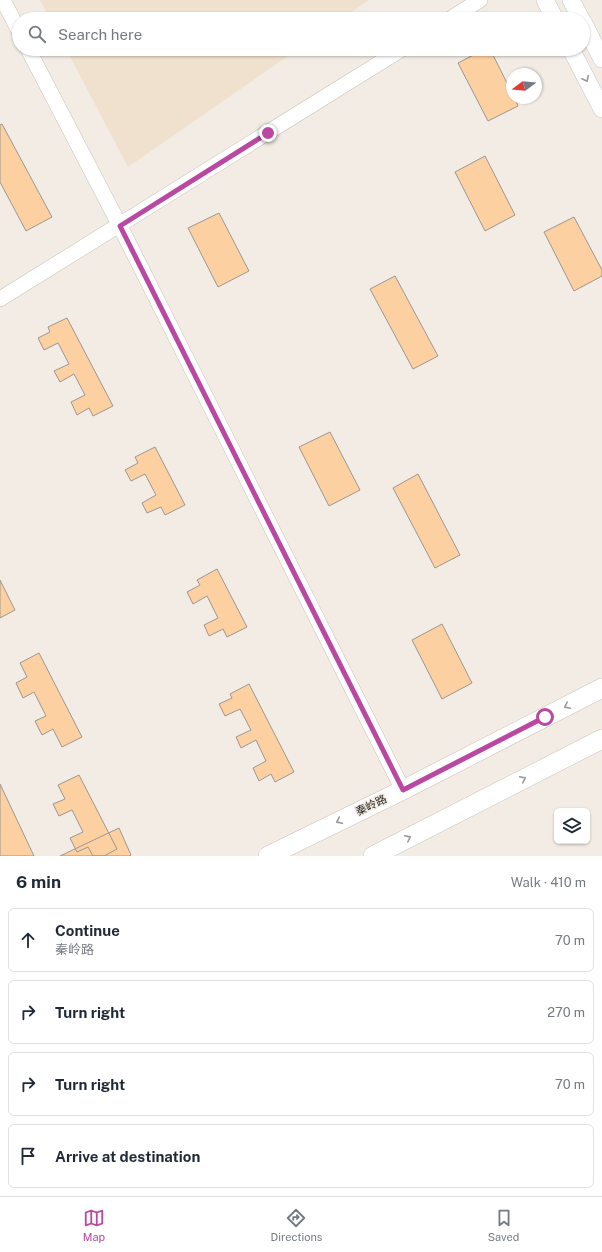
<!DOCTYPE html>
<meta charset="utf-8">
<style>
:root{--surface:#fff;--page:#f2f2f3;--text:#1f2937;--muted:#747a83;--line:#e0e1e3;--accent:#ba48a2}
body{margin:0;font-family:"Public Sans","Noto Sans SC",sans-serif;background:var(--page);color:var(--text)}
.controls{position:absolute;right:12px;bottom:12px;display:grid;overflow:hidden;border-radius:6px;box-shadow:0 1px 3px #0004}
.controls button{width:36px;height:36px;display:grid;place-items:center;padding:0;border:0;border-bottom:1px solid var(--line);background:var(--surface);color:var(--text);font:20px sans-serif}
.compass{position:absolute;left:506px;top:68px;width:36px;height:36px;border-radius:50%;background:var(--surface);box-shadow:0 1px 3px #0004;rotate:254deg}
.stop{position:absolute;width:12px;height:12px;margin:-9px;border:3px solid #ba48a2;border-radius:50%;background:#fff}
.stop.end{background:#ba48a2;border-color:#fff;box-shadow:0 1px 4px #0008}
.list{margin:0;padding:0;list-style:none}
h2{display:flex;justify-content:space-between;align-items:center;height:52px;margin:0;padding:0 16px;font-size:17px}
h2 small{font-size:13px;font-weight:400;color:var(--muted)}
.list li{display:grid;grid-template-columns:26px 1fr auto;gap:12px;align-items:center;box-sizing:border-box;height:64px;margin:0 8px 8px;padding:0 8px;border:1px solid var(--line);border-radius:6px}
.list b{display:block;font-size:15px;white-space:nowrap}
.list p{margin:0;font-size:13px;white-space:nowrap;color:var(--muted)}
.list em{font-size:13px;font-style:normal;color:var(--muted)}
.icon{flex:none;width:22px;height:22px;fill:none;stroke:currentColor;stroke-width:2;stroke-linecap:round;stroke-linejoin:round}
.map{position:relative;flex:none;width:602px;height:856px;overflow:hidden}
.search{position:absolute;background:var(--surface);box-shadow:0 1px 3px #0004;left:12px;right:12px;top:12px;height:44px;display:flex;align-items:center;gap:10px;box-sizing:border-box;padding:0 14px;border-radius:22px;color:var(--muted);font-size:15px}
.sheet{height:340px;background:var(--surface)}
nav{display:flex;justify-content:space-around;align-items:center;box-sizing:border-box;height:56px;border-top:1px solid var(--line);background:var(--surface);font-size:11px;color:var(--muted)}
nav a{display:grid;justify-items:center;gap:2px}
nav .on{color:var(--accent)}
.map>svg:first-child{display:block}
.education{fill:#f0e0ce}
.building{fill:#fcd0a1;stroke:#9d9792}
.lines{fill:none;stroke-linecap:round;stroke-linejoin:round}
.tertiary-casing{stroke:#c9c3bd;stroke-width:16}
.secondary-casing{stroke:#c9c3bd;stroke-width:18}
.primary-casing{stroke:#c9c3bd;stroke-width:20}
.tertiary{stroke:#fff;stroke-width:15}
.secondary{stroke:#fff;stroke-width:17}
.primary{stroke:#fff;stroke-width:19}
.oneway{stroke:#9b9a99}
.route{stroke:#ba48a2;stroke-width:5}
.labels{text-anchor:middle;stroke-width:3;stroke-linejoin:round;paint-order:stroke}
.street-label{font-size:11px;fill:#211f1c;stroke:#f2ece5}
</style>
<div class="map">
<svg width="602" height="856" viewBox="0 0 602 856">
<rect width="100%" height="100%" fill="#f2ece5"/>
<path class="education" d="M 40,0 L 369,0 L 341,19 L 50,19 Z
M 66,49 L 298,49 L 128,167 Z"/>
<path class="building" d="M 485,49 L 490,49 L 512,93 L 512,98 L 515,98 L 518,106 L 488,121 L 458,63 Z
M 2,124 L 52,217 L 26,231 L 0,182 L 0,125 Z
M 485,156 L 515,215 L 485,231 L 455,172 Z
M 219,213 L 249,271 L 218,287 L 188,228 Z
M 574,217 L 602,270 L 602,276 L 574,291 L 544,232 Z
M 395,276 L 438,356 L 413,369 L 370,289 Z
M 67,318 L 113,406 L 93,416 L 89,408 L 77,415 L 71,402 L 85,395 L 74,374 L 60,382 L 54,371 L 69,364 L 58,343 L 44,350 L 38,338 L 50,332 L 48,327 Z
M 330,432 L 360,490 L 329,506 L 299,447 Z
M 155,447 L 185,505 L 165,515 L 161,507 L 147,513 L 142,503 L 156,495 L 145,474 L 131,481 L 125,470 L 138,463 L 135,457 Z
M 418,474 L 460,555 L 435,568 L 393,488 Z
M 217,569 L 247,627 L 227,637 L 223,629 L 209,636 L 204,625 L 218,618 L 207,596 L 193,604 L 187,592 L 200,585 L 197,580 Z
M 0,580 L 15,610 L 0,618 Z
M 442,624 L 472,683 L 442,699 L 412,640 Z
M 39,653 L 82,737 L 62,747 L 53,729 L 42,735 L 35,721 L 46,716 L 34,692 L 23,698 L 16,683 L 27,677 L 20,663 Z
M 249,684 L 294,772 L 275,782 L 271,774 L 259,781 L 253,768 L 266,761 L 256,740 L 241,748 L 236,737 L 251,730 L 240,709 L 225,716 L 219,704 L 232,698 L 230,694 Z
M 79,775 L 117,849 L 104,856 L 93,856 L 88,847 L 77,852 L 70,838 L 83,832 L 72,810 L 59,816 L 53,804 L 65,799 L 58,785 Z
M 0,784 L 34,856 L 0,856 Z
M 119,828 L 131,855 L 130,856 L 60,856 Z"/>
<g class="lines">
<defs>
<path id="tertiary" d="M 3,0 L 19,31
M 450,19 L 480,0
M 28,49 L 120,226 L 403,790
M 0,299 L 402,49"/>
<path id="secondary" d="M 545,0 L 555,19
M 571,0 L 581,19
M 583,22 L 602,59
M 571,49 L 602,109"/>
<path id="primary" d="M 268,856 L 403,790 L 602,688
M 373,856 L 602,739"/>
</defs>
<use href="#tertiary" class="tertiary-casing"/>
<use href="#secondary" class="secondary-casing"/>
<use href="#primary" class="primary-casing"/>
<use href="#tertiary" class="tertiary"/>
<use href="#secondary" class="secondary"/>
<use href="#primary" class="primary"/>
</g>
<defs><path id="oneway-chevron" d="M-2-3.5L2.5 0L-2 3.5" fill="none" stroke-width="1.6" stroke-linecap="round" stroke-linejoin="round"/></defs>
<g class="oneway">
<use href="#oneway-chevron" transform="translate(586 79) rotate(63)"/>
<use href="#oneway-chevron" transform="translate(567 706) rotate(153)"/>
<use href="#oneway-chevron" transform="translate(523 779) rotate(-27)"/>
<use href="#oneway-chevron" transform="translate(339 821) rotate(154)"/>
<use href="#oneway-chevron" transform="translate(408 838) rotate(-27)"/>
</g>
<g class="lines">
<path class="route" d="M 268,133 L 120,226 L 403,790 L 545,717"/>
</g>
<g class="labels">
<g class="street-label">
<text transform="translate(371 805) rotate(-26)" y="4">秦岭路</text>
</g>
</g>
</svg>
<div class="controls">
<button><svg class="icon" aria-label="layers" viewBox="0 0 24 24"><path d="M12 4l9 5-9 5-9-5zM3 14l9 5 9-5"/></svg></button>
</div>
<svg class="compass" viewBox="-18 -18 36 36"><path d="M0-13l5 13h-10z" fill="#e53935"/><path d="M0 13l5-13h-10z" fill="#747a83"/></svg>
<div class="stop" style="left:545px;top:717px"></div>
<div class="stop end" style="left:268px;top:133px"></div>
<div class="search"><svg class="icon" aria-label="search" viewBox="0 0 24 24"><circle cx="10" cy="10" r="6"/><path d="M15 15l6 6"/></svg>Search here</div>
</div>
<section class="sheet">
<h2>6 min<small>Walk · 410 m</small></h2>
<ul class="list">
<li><svg class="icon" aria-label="ahead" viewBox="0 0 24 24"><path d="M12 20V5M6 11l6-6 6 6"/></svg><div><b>Continue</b><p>秦岭路</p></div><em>70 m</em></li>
<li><svg class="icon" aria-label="right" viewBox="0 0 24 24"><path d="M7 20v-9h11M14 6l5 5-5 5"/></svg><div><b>Turn right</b></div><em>270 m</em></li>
<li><svg class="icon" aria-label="right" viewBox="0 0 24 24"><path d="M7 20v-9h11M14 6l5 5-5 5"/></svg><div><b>Turn right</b></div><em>70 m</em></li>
<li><svg class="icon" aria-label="arrive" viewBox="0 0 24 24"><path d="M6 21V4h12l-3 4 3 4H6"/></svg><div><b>Arrive at destination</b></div></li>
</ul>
</section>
<nav>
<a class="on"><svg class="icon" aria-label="map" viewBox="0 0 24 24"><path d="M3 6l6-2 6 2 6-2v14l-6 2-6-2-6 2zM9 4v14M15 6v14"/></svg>Map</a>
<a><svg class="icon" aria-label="directions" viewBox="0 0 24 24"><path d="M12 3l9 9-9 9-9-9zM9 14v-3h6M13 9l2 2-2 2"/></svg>Directions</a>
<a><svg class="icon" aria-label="saved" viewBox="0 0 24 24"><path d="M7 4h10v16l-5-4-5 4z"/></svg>Saved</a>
</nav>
